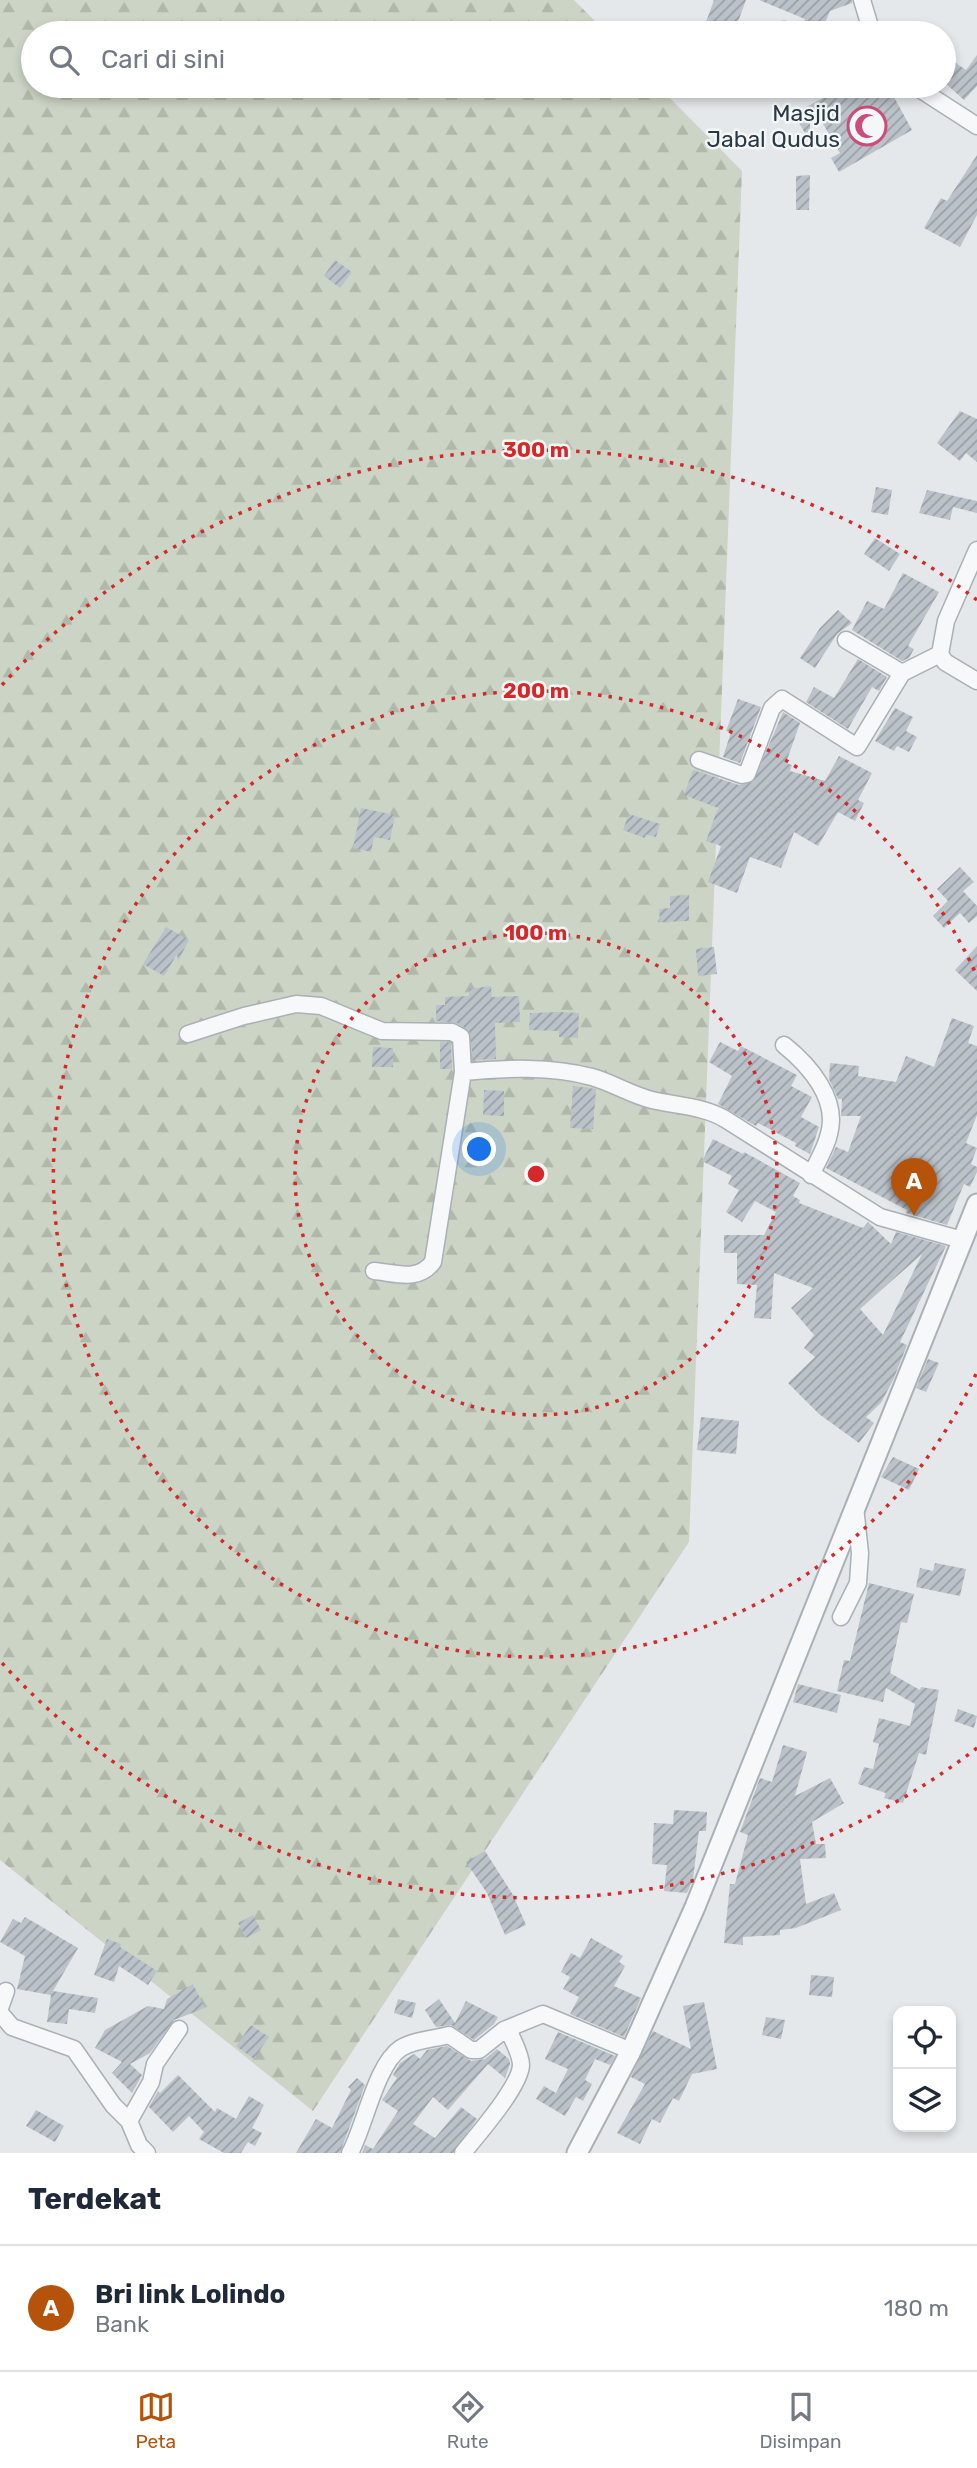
<!DOCTYPE html>
<html lang="id">
<style>
:root{--surface:#fff;--page:#f6f6f7;--text:#1f2937;--muted:#747a83;--line:#e0e1e3;--accent:#b45309}
body{margin:0;font-family:Rubik,sans-serif;background:var(--page);color:var(--text)}
.controls{position:absolute;right:21px;bottom:21px;display:grid;overflow:hidden;border-radius:14px;box-shadow:0 4px 10px #0003}
.controls button{width:63px;height:63px;display:grid;place-items:center;padding:0;border:0;border-bottom:2px solid var(--line);background:var(--surface);color:var(--text);font:35px sans-serif}
.you{position:absolute;left:480px;top:1150px;width:24px;height:24px;margin:-18px;border:5px solid #fff;border-radius:50%;background:#1a73e8;box-shadow:0 0 0 10px #1a73e833}
.badge{display:grid;place-items:center;width:46px;height:46px;border-radius:50%;background:var(--accent);color:#fff;font-size:23px;font-weight:700}
.pin{position:absolute;translate:-50% -58px;filter:drop-shadow(0 2px 4px #0008)}
.pin::after{content:'';position:absolute;top:37px;width:24px;height:21px;background:inherit;clip-path:polygon(0 0,100% 0,50% 100%)}
.list{margin:0;padding:0;list-style:none}
h2{display:flex;justify-content:space-between;align-items:center;height:91px;margin:0;padding:0 28px;font-size:30px}
h2 small{font-size:23px;font-weight:400;color:var(--muted)}
.list li{display:grid;grid-template-columns:46px 1fr auto;gap:21px;align-items:center;box-sizing:border-box;height:126px;padding:0 28px;border-top:2px solid var(--line)}
.list b{display:block;font-size:26px;white-space:nowrap}
.list p{margin:0;font-size:23px;white-space:nowrap;color:var(--muted)}
.list em{font-size:23px;font-style:normal;color:var(--muted)}
.icon{flex:none;width:38px;height:38px;fill:none;stroke:currentColor;stroke-width:2;stroke-linecap:round;stroke-linejoin:round}
.map{position:relative;flex:none;width:977px;height:2153px;overflow:hidden}
.search{position:absolute;background:var(--surface);box-shadow:0 4px 10px #0003;left:21px;right:21px;top:21px;height:77px;display:flex;align-items:center;gap:18px;box-sizing:border-box;padding:0 24px;border-radius:38px;color:var(--muted);font-size:26px}
.sheet{height:217px;background:var(--surface)}
nav{display:flex;justify-content:space-around;align-items:center;box-sizing:border-box;height:98px;border-top:2px solid var(--line);background:var(--surface);font-size:19px;color:var(--muted)}
nav a{display:grid;justify-items:center;gap:4px}
nav .on{color:var(--accent)}
.map>svg:first-child{display:block}
.forest{fill:url(#forest-firs)}
.building{fill:url(#building-hatch);fill-rule:evenodd}
.lines{fill:none;stroke-linecap:round;stroke-linejoin:round}
.minor-casing{stroke:#a9b0b6;stroke-width:19}
.tertiary-casing{stroke:#a9b0b6;stroke-width:23}
.minor{stroke:#f6f8fa;stroke-width:16}
.tertiary{stroke:#f6f8fa;stroke-width:19}
.ring{fill:none;stroke:#d62828;stroke-width:3.5;stroke-dasharray:3.5 7}
.labels{text-anchor:middle;stroke-width:5;stroke-linejoin:round;paint-order:stroke}
.poi-label{font-size:23px;fill:#2b3944;stroke:#f4f7f8;text-anchor:end}
.centre{fill:#d62828;stroke:#f4f7f8;stroke-width:3.5}
.ring-label{font-size:21px;text-anchor:middle;font-weight:bold;fill:#d62828;stroke:#f4f7f8;stroke-width:5;stroke-linejoin:round;paint-order:stroke}
</style>
<div class="map">
<svg width="977" height="2153" viewBox="0 0 977 2153">
<defs>
<pattern id="forest-firs" width="22" height="20" patternUnits="userSpaceOnUse" patternTransform="scale(1.75)"><rect width="22" height="20" fill="#ccd5c5"/><path d="M5 1l3.5 6h-7zM16 11l3.5 6h-7z" fill="#afb8aa"/></pattern>
<pattern id="building-hatch" width="6" height="6" patternUnits="userSpaceOnUse" patternTransform="scale(1.75)"><rect width="6" height="6" fill="#bbc2c9"/><path d="M-1 1l2-2M0 6l6-6M5 7l2-2" fill="none" stroke="#989fa5"/></pattern>
</defs>
<rect width="100%" height="100%" fill="#e4e8eb"/>
<path class="forest" d="M 0,0 L 574,0 L 607,33 L 33,33 L 33,86 L 658,86 L 742,171 L 689,1542 L 313,2111 L 0,1860 Z"/>
<path class="building" d="M 714,0 L 746,0 L 734,33 L 702,33 Z
M 759,0 L 852,0 L 852,3 L 830,11 L 821,33 L 815,33 L 802,28 L 805,19 Z
M 944,55 L 966,70 L 977,55 L 977,86 L 964,100 L 944,82 Z
M 844,86 L 888,86 L 912,130 L 839,172 L 831,158 L 840,153 L 822,122 L 814,127 L 810,120 L 810,142 L 794,114 Z
M 977,155 L 977,215 L 960,247 L 924,228 L 941,198 L 947,201 Z
M 810,175 L 809,210 L 796,210 L 796,176 Z
M 335,260 L 352,272 L 340,288 L 324,276 Z
M 960,411 L 977,419 L 977,462 L 966,453 L 960,461 L 937,443 Z
M 876,487 L 892,490 L 888,515 L 871,512 Z
M 927,490 L 977,501 L 977,513 L 953,507 L 950,520 L 919,513 Z
M 875,538 L 900,554 L 889,571 L 864,554 Z
M 903,573 L 939,592 L 908,646 L 914,649 L 909,658 L 902,661 L 852,630 L 867,601 L 884,609 Z
M 838,610 L 852,623 L 837,634 L 815,668 L 800,658 L 820,628 Z
M 858,659 L 887,677 L 879,691 L 872,687 L 848,729 L 806,702 L 814,687 L 834,698 Z
M 738,699 L 761,707 L 740,763 L 723,757 L 731,732 L 726,731 Z
M 895,708 L 913,717 L 906,731 L 917,737 L 909,752 L 897,746 L 894,751 L 875,741 Z
M 783,712 L 800,723 L 786,763 L 792,765 L 790,771 L 825,781 L 839,756 L 872,773 L 858,800 L 864,803 L 855,821 L 838,812 L 818,846 L 794,832 L 781,868 L 750,857 L 737,893 L 708,882 L 721,846 L 706,841 L 718,808 L 684,795 L 693,770 L 739,785 L 753,782 Z
M 361,808 L 395,815 L 390,840 L 374,837 L 371,852 L 353,848 Z
M 629,814 L 660,824 L 656,837 L 646,834 L 645,838 L 623,830 Z
M 960,867 L 974,882 L 963,891 L 977,906 L 977,916 L 969,923 L 960,913 L 944,928 L 933,916 L 948,901 L 937,889 Z
M 689,895 L 689,921 L 660,922 L 659,909 L 670,908 L 670,896 Z
M 166,927 L 189,940 L 178,961 L 177,954 L 164,976 L 143,964 Z
M 977,946 L 977,991 L 955,970 Z
M 714,947 L 717,974 L 698,976 L 696,949 Z
M 491,986 L 492,997 L 519,996 L 520,1022 L 495,1023 L 496,1059 L 473,1060 L 469,1031 L 457,1023 L 436,1021 L 436,1005 L 445,1005 L 445,997 L 469,996 L 469,989 Z
M 560,1012 L 579,1013 L 578,1038 L 559,1037 L 559,1031 L 529,1030 L 530,1013 Z
M 952,1018 L 974,1026 L 968,1043 L 977,1046 L 977,1115 L 966,1143 L 977,1148 L 971,1164 L 977,1167 L 977,1172 L 970,1187 L 964,1184 L 947,1225 L 906,1213 L 907,1210 L 826,1168 L 836,1147 L 848,1152 L 861,1116 L 841,1116 L 842,1099 L 838,1099 L 829,1079 L 830,1063 L 859,1066 L 858,1076 L 896,1082 L 906,1056 L 934,1067 Z
M 440,1042 L 451,1043 L 452,1069 L 440,1069 Z
M 720,1042 L 738,1051 L 741,1046 L 797,1075 L 791,1086 L 812,1097 L 801,1117 L 819,1127 L 810,1154 L 795,1146 L 796,1143 L 758,1123 L 756,1126 L 718,1104 L 732,1076 L 709,1062 Z
M 373,1047 L 393,1048 L 393,1067 L 372,1067 Z
M 573,1086 L 596,1089 L 593,1129 L 570,1128 Z
M 484,1090 L 504,1091 L 504,1116 L 483,1115 Z
M 713,1139 L 743,1154 L 744,1152 L 800,1183 L 793,1196 L 800,1200 L 799,1203 L 863,1228 L 868,1222 L 891,1244 L 896,1232 L 946,1246 L 900,1342 L 907,1345 L 894,1378 L 881,1403 L 866,1417 L 874,1423 L 859,1443 L 819,1414 L 788,1383 L 815,1357 L 804,1348 L 814,1335 L 791,1308 L 813,1288 L 774,1273 L 771,1319 L 754,1318 L 757,1285 L 737,1284 L 737,1253 L 724,1253 L 724,1235 L 764,1235 L 776,1212 L 755,1201 L 742,1222 L 726,1212 L 739,1190 L 728,1184 L 732,1176 L 702,1161 ZM 922,1254 L 883,1335 L 860,1309 Z
M 928,1359 L 939,1363 L 926,1392 L 916,1388 Z
M 701,1417 L 739,1421 L 736,1454 L 697,1450 Z
M 893,1457 L 919,1469 L 909,1490 L 881,1477 Z
M 935,1563 L 966,1569 L 960,1596 L 916,1587 L 920,1568 L 933,1571 Z
M 869,1583 L 914,1594 L 907,1623 L 901,1622 L 890,1673 L 920,1690 L 921,1687 L 939,1690 L 926,1755 L 919,1753 L 903,1803 L 884,1798 L 886,1793 L 858,1784 L 864,1767 L 873,1769 L 879,1744 L 873,1742 L 879,1718 L 910,1726 L 915,1704 L 886,1688 L 883,1702 L 837,1691 L 844,1660 L 850,1661 Z
M 798,1684 L 841,1695 L 837,1713 L 793,1702 Z
M 958,1709 L 977,1716 L 974,1728 L 954,1721 Z
M 783,1745 L 807,1752 L 795,1796 L 830,1778 L 844,1803 L 812,1822 L 816,1844 L 825,1844 L 826,1858 L 800,1859 L 806,1904 L 834,1893 L 841,1910 L 796,1928 L 780,1930 L 780,1935 L 743,1937 L 743,1945 L 724,1943 L 730,1884 L 735,1884 L 748,1835 L 740,1832 L 760,1778 L 772,1782 Z
M 674,1810 L 707,1812 L 706,1831 L 699,1831 L 693,1879 L 687,1893 L 664,1891 L 667,1865 L 652,1864 L 654,1823 L 673,1824 Z
M 485,1851 L 513,1895 L 526,1925 L 505,1935 L 487,1893 L 466,1862 Z
M 253,1915 L 261,1930 L 246,1938 L 238,1923 Z
M 25,1917 L 78,1948 L 53,1991 L 98,1998 L 95,2013 L 69,2009 L 67,2024 L 47,2022 L 51,1995 L 17,1989 L 25,1956 L 0,1942 L 13,1919 L 21,1923 Z
M 591,1938 L 623,1956 L 619,1962 L 625,1966 L 614,1986 L 641,1998 L 624,2037 L 570,2014 L 579,1997 L 563,1989 L 570,1977 L 561,1972 L 571,1953 L 580,1958 Z
M 107,1939 L 121,1944 L 120,1947 L 157,1971 L 148,1985 L 119,1966 L 114,1982 L 94,1975 Z
M 811,1975 L 834,1977 L 832,1997 L 809,1995 Z
M 193,1984 L 205,2008 L 174,2020 L 150,2053 L 130,2064 L 142,2075 L 132,2093 L 112,2073 L 122,2062 L 95,2048 L 105,2030 L 148,2006 L 164,2009 L 167,1999 Z
M 398,1999 L 416,2003 L 412,2018 L 394,2013 Z
M 439,1999 L 455,2023 L 466,2001 L 498,2017 L 494,2024 L 474,2040 L 451,2025 L 436,2027 L 425,2010 Z
M 704,2002 L 717,2069 L 692,2074 L 679,2101 L 673,2098 L 660,2123 L 652,2119 L 640,2144 L 617,2133 L 645,2084 L 631,2077 L 653,2031 L 691,2049 L 683,2006 Z
M 766,2017 L 785,2020 L 781,2039 L 762,2035 Z
M 251,2025 L 269,2037 L 254,2059 L 236,2046 Z
M 558,2032 L 615,2056 L 610,2065 L 595,2059 L 585,2080 L 592,2084 L 583,2101 L 576,2097 L 565,2116 L 536,2099 L 544,2086 L 556,2093 L 568,2069 L 545,2059 Z
M 447,2046 L 471,2061 L 485,2059 L 497,2049 L 509,2059 L 510,2064 L 505,2078 L 488,2064 L 448,2110 L 433,2097 L 413,2124 L 435,2138 L 461,2107 L 477,2119 L 453,2153 L 362,2153 L 365,2145 L 373,2149 L 398,2111 L 382,2100 L 397,2078 L 393,2075 L 400,2063 L 414,2054 L 420,2059 L 427,2050 Z
M 178,2075 L 215,2112 L 217,2108 L 236,2119 L 249,2096 L 264,2105 L 252,2128 L 262,2133 L 255,2146 L 248,2142 L 241,2153 L 224,2153 L 199,2139 L 204,2132 L 189,2116 L 173,2132 L 149,2107 L 158,2091 L 160,2093 Z
M 357,2078 L 365,2085 L 340,2153 L 296,2153 L 316,2119 L 332,2128 L 351,2090 L 348,2087 Z
M 36,2110 L 64,2126 L 55,2142 L 26,2126 Z"/>
<g class="lines">
<defs>
<path id="minor" d="M 862,0 L 872,33
M 784,30 L 785,33
M 915,86 L 977,126
M 977,550 L 946,621 L 940,654 L 945,662 L 977,681
M 846,640 L 902,673
M 699,760 L 742,775 L 747,774 L 772,708 L 782,699 L 857,747 L 902,673 L 940,654
M 188,1034 L 244,1016 L 296,1004 L 321,1006 L 382,1031 L 452,1032 L 461,1037 L 463,1072 C 505,1068 551,1066 592,1077 C 613,1083 631,1095 652,1100 C 677,1106 703,1106 725,1119 L 880,1217 L 962,1240
M 784,1045 C 809,1065 839,1099 829,1134 C 826,1148 817,1162 811,1175
M 374,1271 C 396,1273 418,1282 433,1262 L 463,1072
M 841,1617 L 858,1583 L 860,1553 L 855,1507
M 0,2008 L 6,1991
M 0,2013 L 12,2027 L 74,2049 L 113,2105 L 129,2121 L 139,2145 L 147,2153
M 129,2121 L 151,2082 L 155,2064 L 179,2029
M 350,2153 C 365,2126 376,2064 401,2048 C 414,2040 434,2039 449,2035 L 471,2050 L 479,2050 L 504,2030 L 543,2014 L 631,2051
M 463,2153 C 477,2135 520,2087 521,2065 C 521,2054 512,2039 508,2029"/>
<path id="tertiary" d="M 577,2153 L 631,2051 L 695,1907 L 977,1204"/>
</defs>
<use href="#minor" class="minor-casing"/>
<use href="#tertiary" class="tertiary-casing"/>
<use href="#minor" class="minor"/>
<use href="#tertiary" class="tertiary"/>
</g>
<g class="ring">
<circle cx="536" cy="1174" r="241"/>
<path d="M976 1374A483 483 0 1 1 976 974"/>
<path d="M977 1748A724 724 0 0 1 2 1663M2 685A724 724 0 0 1 977 600"/>
</g>
<defs>
<symbol id="mosque-ring" viewBox="-11 -11 22 22"><circle r="9.5" fill="#f4f7f8" stroke="#cc4d78" stroke-width="1.5"/><path d="M3.5-4.9A6 6 0 1 0 3.5 4.9A5 5 0 1 1 3.5-4.9Z" fill="#cc4d78"/></symbol>
</defs>
<g fill-rule="evenodd">
<use href="#mosque-ring" x="845" y="104" width="44" height="44"/>
</g>
<g class="labels">
<g class="poi-label">
<text x="840" y="121">Masjid<tspan x="840" dy="26">Jabal Qudus</tspan></text>
</g>
</g>
<circle cx="536" cy="1174" r="10" class="centre"/>
<g class="ring-label">
<text x="536" y="457">300 m</text>
<text x="536" y="698">200 m</text>
<text x="536" y="940">100 m</text>
</g>
</svg>
<div class="controls">
<button><svg class="icon" aria-label="locate" viewBox="0 0 24 24"><circle cx="12" cy="12" r="6"/><path d="M12 2v4M12 18v4M2 12h4M18 12h4"/></svg></button>
<button><svg class="icon" aria-label="layers" viewBox="0 0 24 24"><path d="M12 4l9 5-9 5-9-5zM3 14l9 5 9-5"/></svg></button>
</div>
<div class="you"></div>
<div class="pin badge" style="left:914px;top:1216px">A</div>
<div class="search"><svg class="icon" aria-label="search" viewBox="0 0 24 24"><circle cx="10" cy="10" r="6"/><path d="M15 15l6 6"/></svg>Cari di sini</div>
</div>
<section class="sheet">
<h2>Terdekat<small></small></h2>
<ul class="list">
<li><span class="badge">A</span><div><b>Bri link Lolindo</b><p>Bank</p></div><em>180 m</em></li>
</ul>
</section>
<nav>
<a class="on"><svg class="icon" aria-label="map" viewBox="0 0 24 24"><path d="M3 6l6-2 6 2 6-2v14l-6 2-6-2-6 2zM9 4v14M15 6v14"/></svg>Peta</a>
<a><svg class="icon" aria-label="directions" viewBox="0 0 24 24"><path d="M12 3l9 9-9 9-9-9zM9 14v-3h6M13 9l2 2-2 2"/></svg>Rute</a>
<a><svg class="icon" aria-label="saved" viewBox="0 0 24 24"><path d="M7 4h10v16l-5-4-5 4z"/></svg>Disimpan</a>
</nav>
